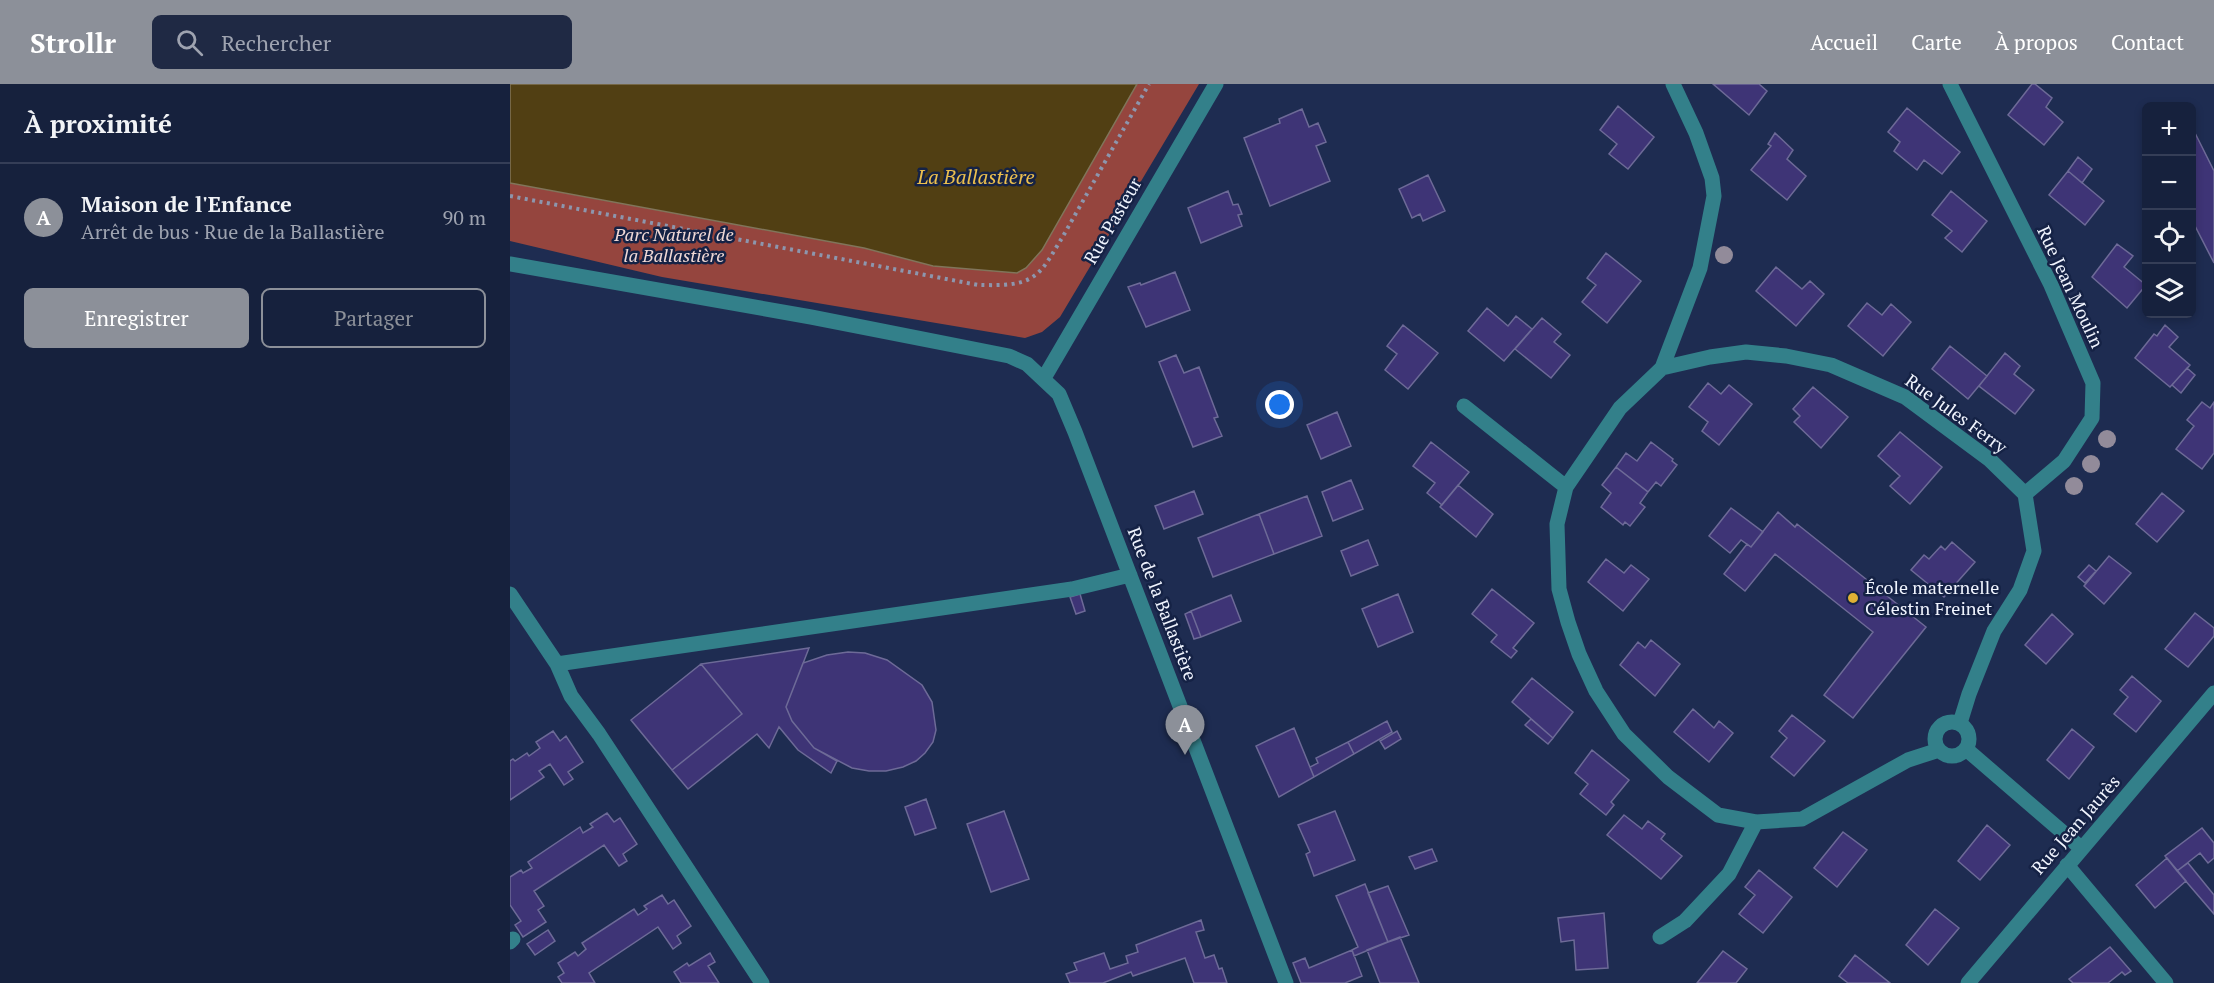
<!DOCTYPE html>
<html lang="fr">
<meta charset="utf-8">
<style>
:root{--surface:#16213d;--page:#1f2944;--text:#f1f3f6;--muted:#9ea3b0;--line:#353e57;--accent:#8c9099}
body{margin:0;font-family:"PT Serif",serif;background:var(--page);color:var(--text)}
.controls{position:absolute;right:18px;top:18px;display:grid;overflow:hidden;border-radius:9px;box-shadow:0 3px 9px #0003}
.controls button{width:54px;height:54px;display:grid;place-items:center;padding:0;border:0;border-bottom:2px solid var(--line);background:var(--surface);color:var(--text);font:30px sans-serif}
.you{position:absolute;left:770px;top:321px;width:21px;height:21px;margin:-15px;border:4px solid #fff;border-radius:50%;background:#1a73e8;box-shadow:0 0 0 9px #1a73e833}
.badge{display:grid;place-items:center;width:39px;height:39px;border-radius:50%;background:var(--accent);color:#fff;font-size:20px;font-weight:700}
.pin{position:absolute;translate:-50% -50px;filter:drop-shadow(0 2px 3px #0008)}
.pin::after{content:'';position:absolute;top:32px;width:21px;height:18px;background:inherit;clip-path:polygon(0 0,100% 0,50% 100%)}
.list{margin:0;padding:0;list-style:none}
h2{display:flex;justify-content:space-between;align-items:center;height:78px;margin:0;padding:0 24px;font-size:26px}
h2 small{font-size:20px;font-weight:400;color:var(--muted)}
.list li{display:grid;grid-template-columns:39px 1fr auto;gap:18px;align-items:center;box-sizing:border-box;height:108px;padding:0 24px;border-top:2px solid var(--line)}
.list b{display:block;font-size:22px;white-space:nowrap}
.list p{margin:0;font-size:20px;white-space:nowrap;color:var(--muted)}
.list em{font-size:20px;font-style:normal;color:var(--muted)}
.actions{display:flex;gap:12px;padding:18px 24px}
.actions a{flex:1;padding:14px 0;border:2px solid var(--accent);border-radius:9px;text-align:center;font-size:21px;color:var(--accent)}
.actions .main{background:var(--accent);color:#fff}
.icon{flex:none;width:33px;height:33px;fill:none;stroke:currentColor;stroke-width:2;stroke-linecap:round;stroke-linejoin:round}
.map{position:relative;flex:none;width:1704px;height:899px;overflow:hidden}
header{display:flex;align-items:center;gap:36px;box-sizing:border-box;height:84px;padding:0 30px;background:var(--accent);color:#fff}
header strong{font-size:28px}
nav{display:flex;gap:33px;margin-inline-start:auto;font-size:21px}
.search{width:420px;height:54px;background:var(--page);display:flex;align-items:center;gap:15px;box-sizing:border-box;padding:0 21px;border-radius:9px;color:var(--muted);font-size:22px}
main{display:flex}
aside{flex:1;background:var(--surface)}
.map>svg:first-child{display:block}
.forest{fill:#95453e}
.water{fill:#513f13;stroke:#81755a;stroke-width:1.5}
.building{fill:#3e3476;stroke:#6d6a97;stroke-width:1.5}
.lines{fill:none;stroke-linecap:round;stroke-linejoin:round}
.path{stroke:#8d96ad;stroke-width:4;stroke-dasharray:3 4.5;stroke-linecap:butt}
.minor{stroke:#33808a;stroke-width:15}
.tree{fill:#928b9a}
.poi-dot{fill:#dfb034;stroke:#152245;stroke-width:2}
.labels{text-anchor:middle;stroke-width:5;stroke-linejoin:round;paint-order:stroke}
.street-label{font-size:18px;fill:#f0f4fe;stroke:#152245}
.park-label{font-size:18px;font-style:italic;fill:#f1d9d6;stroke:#152245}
.poi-label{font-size:18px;fill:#f0f4fe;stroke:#152245;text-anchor:start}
.water-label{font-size:20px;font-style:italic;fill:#edc04e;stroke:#152245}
</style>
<header>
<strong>Strollr</strong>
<div class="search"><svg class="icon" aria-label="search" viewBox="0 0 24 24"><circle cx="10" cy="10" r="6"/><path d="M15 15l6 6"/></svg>Rechercher</div>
<nav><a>Accueil</a><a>Carte</a><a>À propos</a><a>Contact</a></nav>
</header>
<main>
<aside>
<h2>À proximité<small></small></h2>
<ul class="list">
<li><span class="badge">A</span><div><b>Maison de l'Enfance</b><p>Arrêt de bus · Rue de la Ballastière</p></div><em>90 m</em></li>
</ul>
<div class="actions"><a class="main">Enregistrer</a><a>Partager</a></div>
</aside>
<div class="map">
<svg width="1704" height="899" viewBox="0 0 1704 899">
<rect width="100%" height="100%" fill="#1e2c51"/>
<path class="forest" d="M 627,0 L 689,0 L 550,233 L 532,248 L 515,254 L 152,193 L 0,157 L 0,99 L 354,164 L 423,182 L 507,189 L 516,184 L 532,166 Z"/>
<path class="water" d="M 0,0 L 627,0 L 532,166 L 516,184 L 507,189 L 423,182 L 354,164 L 0,99 Z"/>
<path class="building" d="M 1203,0 L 1249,0 L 1257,7 L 1239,31 Z
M 1522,0 L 1525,0 L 1542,14 L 1536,23 L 1553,38 L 1534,61 L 1498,31 Z
M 1108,22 L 1144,53 L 1118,85 L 1099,70 L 1107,60 L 1090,46 Z
M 1397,24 L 1450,68 L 1432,90 L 1414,76 L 1407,86 L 1384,67 L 1390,58 L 1378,48 Z
M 792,25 L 799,43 L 808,39 L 816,58 L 806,62 L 820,97 L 760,122 L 734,54 L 770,39 L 769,35 Z
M 1682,43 L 1704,87 L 1704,179 L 1682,136 Z
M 1265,49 L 1283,66 L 1277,75 L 1296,92 L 1277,116 L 1241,86 L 1261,62 L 1258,60 Z
M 1568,73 L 1582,85 L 1572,99 L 1558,87 Z
M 1558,87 L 1594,117 L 1575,141 L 1539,111 Z
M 918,91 L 935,127 L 913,137 L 910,130 L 902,134 L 889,105 Z
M 718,107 L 723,121 L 728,120 L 732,130 L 728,131 L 732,142 L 691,159 L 678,124 Z
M 1441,107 L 1477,137 L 1452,168 L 1435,154 L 1442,147 L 1422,131 Z
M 1607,160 L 1623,172 L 1614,183 L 1636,201 L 1617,224 L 1582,193 Z
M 1096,169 L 1131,197 L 1097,239 L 1072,218 L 1086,201 L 1077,194 Z
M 1266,183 L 1292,205 L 1300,197 L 1314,210 L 1286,242 L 1246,207 Z
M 665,188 L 680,226 L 636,243 L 618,203 L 630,199 L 631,201 Z
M 1357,219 L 1372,231 L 1381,220 L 1401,238 L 1373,272 L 1338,242 Z
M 977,224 L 998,242 L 1006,232 L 1022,245 L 994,277 L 958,247 Z
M 1032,234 L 1051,250 L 1044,258 L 1060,271 L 1041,294 L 1005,265 Z
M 893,241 L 928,269 L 898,305 L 875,286 L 887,270 L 877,262 Z
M 1655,241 L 1668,253 L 1659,263 L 1680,281 L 1660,303 L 1625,274 L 1644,250 L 1647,252 Z
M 1440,262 L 1477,292 L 1458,315 L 1422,285 Z
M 1495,269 L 1510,282 L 1504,290 L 1524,306 L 1505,330 L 1469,302 Z
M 666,271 L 674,289 L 689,283 L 708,333 L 704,334 L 712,352 L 683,363 L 649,278 Z
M 1677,284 L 1685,291 L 1671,309 L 1662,301 Z
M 1198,299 L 1211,310 L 1219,301 L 1242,320 L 1209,361 L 1192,347 L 1198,338 L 1179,323 Z
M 1303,303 L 1338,333 L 1311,364 L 1284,338 L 1290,332 L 1283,325 Z
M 1692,318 L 1700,324 L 1704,318 L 1704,369 L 1692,385 L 1666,365 L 1684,342 L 1677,336 Z
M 827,328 L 841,362 L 811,375 L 797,341 Z
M 1390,348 L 1432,383 L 1400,420 L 1380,402 L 1390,392 L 1368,372 Z
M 921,358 L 959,388 L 932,421 L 917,409 L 925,399 L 903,382 Z
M 1141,358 L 1163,375 L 1162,377 L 1167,381 L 1151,402 L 1146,398 L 1138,408 L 1106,383 L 1116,369 L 1127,377 Z
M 1106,383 L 1138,408 L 1130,419 L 1135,423 L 1120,442 L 1115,438 L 1113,441 L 1091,423 L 1101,409 L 1092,401 Z
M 841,396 L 853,425 L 823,437 L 812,408 Z
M 948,401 L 983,430 L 966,453 L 930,423 Z
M 684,407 L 693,430 L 654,445 L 645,422 Z
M 1652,409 L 1674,427 L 1647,458 L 1626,440 Z
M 797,412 L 812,452 L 764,470 L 749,430 Z
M 1221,424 L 1253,448 L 1241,463 L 1231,456 L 1220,469 L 1199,452 Z
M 1268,428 L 1285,443 L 1287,440 L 1416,543 L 1343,634 L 1314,611 L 1363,548 L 1265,470 L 1235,507 L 1214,490 L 1237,460 L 1241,463 Z
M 749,430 L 764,470 L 703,493 L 688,454 Z
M 858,456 L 868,481 L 841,492 L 831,467 Z
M 1442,458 L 1465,478 L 1434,513 L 1401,486 L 1414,471 L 1419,475 L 1431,462 L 1435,466 Z
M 1599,472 L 1621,489 L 1594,520 L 1574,502 Z
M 1096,475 L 1114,489 L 1121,481 L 1139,495 L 1113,527 L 1078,498 Z
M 1579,481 L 1586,487 L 1575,499 L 1568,493 Z
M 982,505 L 1024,539 L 1003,564 L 1007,567 L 1001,574 L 981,558 L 987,551 L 962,530 Z
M 570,510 L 575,527 L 566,530 L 560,513 Z
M 888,510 L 903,548 L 868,563 L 852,525 Z
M 721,511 L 731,537 L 691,553 L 681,527 Z
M 681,527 L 691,553 L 684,555 L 675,530 Z
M 1685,529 L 1704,544 L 1704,552 L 1678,583 L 1655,565 Z
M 1542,530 L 1563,550 L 1536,580 L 1515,561 Z
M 1141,556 L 1170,580 L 1145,612 L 1110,581 L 1128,558 L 1135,564 Z
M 299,564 L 276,623 L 282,637 L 304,664 L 327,677 L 321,689 L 288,666 L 269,643 L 259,664 L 247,650 L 178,705 L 162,686 L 232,630 L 191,580 Z
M 338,568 L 355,569 L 377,576 L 412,601 L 422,618 L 426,646 L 423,658 L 415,669 L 406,677 L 393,683 L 376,687 L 359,687 L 342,684 L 304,664 L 282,637 L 276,623 L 293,579 L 317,571 Z
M 191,580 L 232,630 L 162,686 L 121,636 Z
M 1622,592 L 1651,617 L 1626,648 L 1604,630 L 1618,613 L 1610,606 Z
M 1022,594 L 1063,628 L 1043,654 L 1002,618 Z
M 1183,625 L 1204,644 L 1209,637 L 1223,649 L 1199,678 L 1164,648 Z
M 1282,631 L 1315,657 L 1284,692 L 1261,673 L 1277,654 L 1269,647 Z
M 1021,635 L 1043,654 L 1038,660 L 1015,641 Z
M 877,637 L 882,648 L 844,670 L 838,658 Z
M 784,644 L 804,693 L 769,713 L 746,662 Z
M 1562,645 L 1584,663 L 1559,695 L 1537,676 Z
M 43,647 L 50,657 L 56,652 L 73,678 L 58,688 L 63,695 L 54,701 L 40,680 L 29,687 L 34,693 L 0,716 L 0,677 L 3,675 L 5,677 L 17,669 L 19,672 L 30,664 L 26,658 Z
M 887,647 L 891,655 L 875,665 L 870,657 Z
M 838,658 L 844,670 L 804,693 L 800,683 L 808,679 L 806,674 Z
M 1082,666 L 1119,696 L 1101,718 L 1104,721 L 1096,731 L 1070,710 L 1078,700 L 1065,689 Z
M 416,715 L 426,744 L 405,751 L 395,723 Z
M 494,727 L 519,795 L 481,808 L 457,740 Z
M 825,727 L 845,776 L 804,792 L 796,770 L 800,768 L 788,741 Z
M 97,729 L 104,738 L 110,734 L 127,760 L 113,770 L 117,777 L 109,782 L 94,761 L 24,807 L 34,822 L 28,826 L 36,838 L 13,853 L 5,841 L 11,837 L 0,821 L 0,793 L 11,786 L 13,789 L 22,784 L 18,778 L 70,743 L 73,749 L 83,743 L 80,740 Z
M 1114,731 L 1132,745 L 1138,737 L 1155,750 L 1151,755 L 1172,772 L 1151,795 L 1097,751 Z
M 1477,741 L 1500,761 L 1470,796 L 1448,777 Z
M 1692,744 L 1704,759 L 1704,774 L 1698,779 L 1690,769 L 1667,787 L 1655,772 Z
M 1333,748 L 1357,766 L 1327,803 L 1304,784 Z
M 922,765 L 927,777 L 905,785 L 899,773 Z
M 1657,774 L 1676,797 L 1645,824 L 1626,801 Z
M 1678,779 L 1704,811 L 1704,830 L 1667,787 Z
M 1249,786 L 1282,813 L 1253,849 L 1229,830 L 1245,811 L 1235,803 Z
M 855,800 L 878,858 L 844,872 L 842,866 L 848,863 L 826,812 Z
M 878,802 L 899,851 L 878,858 L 858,809 Z
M 152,811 L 158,820 L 164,816 L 181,842 L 167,852 L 171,859 L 163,865 L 148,843 L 79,889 L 85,899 L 52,899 L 48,893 L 54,889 L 48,879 L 65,868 L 68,872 L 76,865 L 72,859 L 124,825 L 128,831 L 137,825 L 134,822 Z
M 1425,825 L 1449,844 L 1418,881 L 1396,861 Z
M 1094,829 L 1098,884 L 1066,886 L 1064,856 L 1051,858 L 1048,834 Z
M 691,836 L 694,846 L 686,848 L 695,874 L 704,871 L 709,885 L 712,884 L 717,899 L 684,899 L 675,874 L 623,892 L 621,888 L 593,899 L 560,899 L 556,890 L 567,886 L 564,879 L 594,869 L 600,885 L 618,879 L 616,872 L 628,868 L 626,861 Z
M 38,846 L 45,857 L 25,871 L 17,860 Z
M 890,853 L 909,899 L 870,899 L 857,866 Z
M 1600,863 L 1621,887 L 1615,891 L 1612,888 L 1598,899 L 1563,899 L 1559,895 Z
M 842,866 L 852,892 L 835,899 L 791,899 L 783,879 L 795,874 L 799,884 Z
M 1213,867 L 1237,885 L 1226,899 L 1187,899 Z
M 200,869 L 205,878 L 198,882 L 209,899 L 171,899 L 164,888 L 177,879 L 179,882 Z
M 1345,871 L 1380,899 L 1338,899 L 1329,892 Z"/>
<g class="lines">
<path class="path" d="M 0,112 L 468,201 C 485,201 509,203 524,192 C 536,184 544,166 552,154 L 639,0"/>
<path class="minor" d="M 1440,0 L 1541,201 L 1583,299 L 1582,334 L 1554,377 L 1515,410
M 0,180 L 301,233 L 499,272 L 517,280 L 549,310 L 565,348 L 776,899
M 1152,284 L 1190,184 L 1204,112 L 1202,94 L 1186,49 L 1163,0
M 534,294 L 706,0
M 954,322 L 1056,403
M 0,510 L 47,580 L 61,612 L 89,650 L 252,899
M 47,580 L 562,505 L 620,491
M1425 655a17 17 0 1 1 34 0a17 17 0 1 1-34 0Z
M 1456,665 L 1571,764
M 1429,666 L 1398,676 L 1292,735 L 1246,738 L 1208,731 L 1158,693 L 1114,650 L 1086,607 L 1069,570 L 1058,538 L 1049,505 L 1047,440 L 1056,403 L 1110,324 L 1152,284 L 1200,273 L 1236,268 L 1276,272 L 1321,281 L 1395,313 L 1480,376 L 1515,410 L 1524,467 L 1510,506 L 1484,547 L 1459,610 L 1450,639
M 1557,781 L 1656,899
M 1150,853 L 1175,837 L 1219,790 L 1246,738
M 0,858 L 3,855
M 1458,899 L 1704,609"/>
</g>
<g class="tree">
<circle cx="1214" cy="171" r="9"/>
<circle cx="1597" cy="355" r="9"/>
<circle cx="1581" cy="380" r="9"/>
<circle cx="1564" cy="402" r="9"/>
</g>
<circle class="poi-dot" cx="1343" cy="514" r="6"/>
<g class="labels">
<g class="street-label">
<text transform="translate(603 137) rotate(-60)" y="6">Rue Pasteur</text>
<text transform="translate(1560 203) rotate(65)" y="6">Rue Jean Moulin</text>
<text transform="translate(1446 330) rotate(36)" y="6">Rue Jules Ferry</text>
<text transform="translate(652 520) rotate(69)" y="6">Rue de la Ballastière</text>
<text transform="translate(1566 741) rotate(-49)" y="6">Rue Jean Jaurès</text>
</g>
<g class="park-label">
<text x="164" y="157">Parc Naturel de<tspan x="164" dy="21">la Ballastière</tspan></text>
</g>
<g class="poi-label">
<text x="1355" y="510">École maternelle<tspan x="1355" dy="21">Célestin Freinet</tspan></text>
</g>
<g class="water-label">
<text x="466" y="100">La Ballastière</text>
</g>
</g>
</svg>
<div class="controls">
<button>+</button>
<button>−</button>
<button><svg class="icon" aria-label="locate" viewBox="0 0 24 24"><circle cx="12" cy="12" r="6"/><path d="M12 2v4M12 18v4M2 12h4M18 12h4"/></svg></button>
<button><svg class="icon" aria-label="layers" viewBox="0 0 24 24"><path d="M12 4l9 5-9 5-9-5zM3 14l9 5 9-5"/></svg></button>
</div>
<div class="you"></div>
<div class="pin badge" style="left:675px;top:671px">A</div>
</div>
</main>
